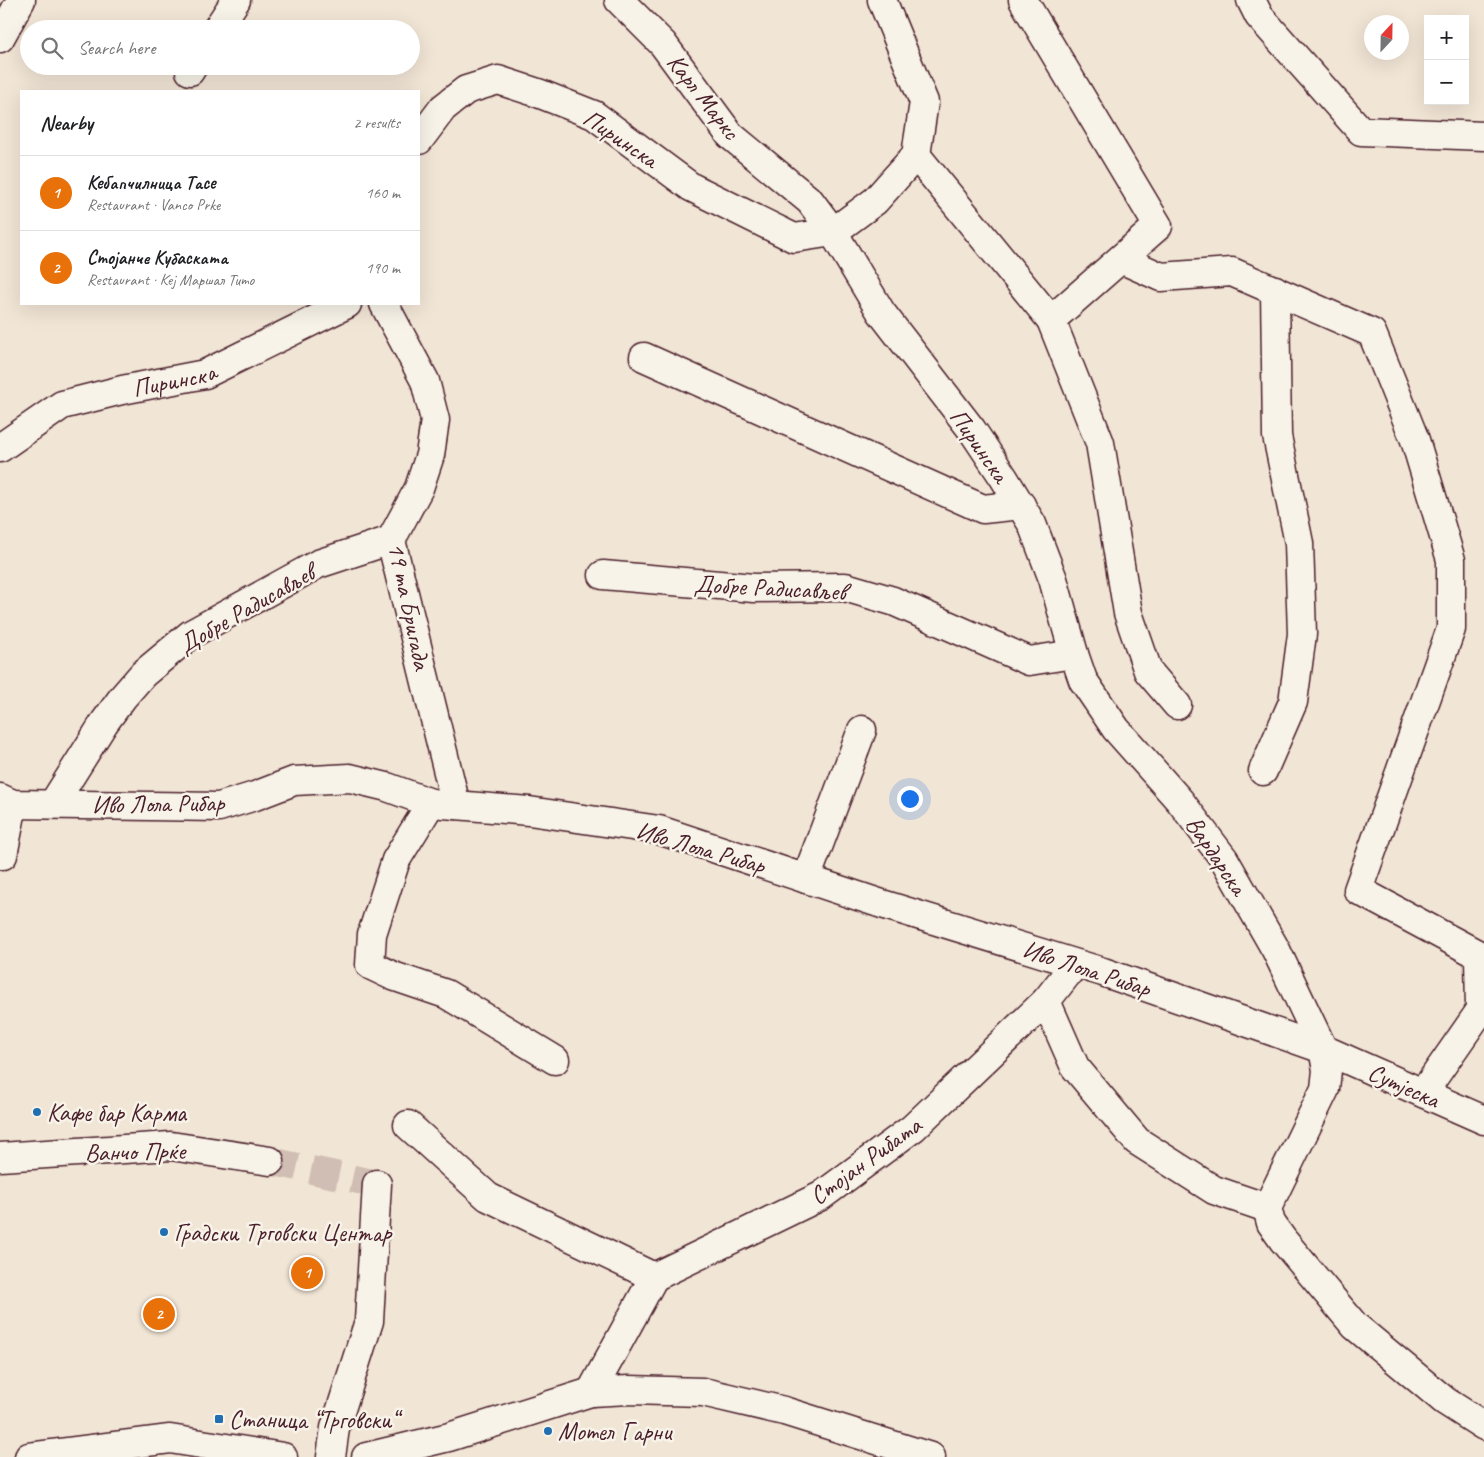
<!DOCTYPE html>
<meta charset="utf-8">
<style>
:root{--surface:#fff;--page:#f6f6f6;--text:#202124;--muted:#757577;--line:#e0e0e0;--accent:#1f6fb2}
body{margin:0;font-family:Caveat,sans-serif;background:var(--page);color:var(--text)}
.controls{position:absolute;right:15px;top:15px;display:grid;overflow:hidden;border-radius:0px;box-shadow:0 5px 20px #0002}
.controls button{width:45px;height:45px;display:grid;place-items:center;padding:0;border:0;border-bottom:1px solid var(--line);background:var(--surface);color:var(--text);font:25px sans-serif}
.compass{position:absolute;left:1364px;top:15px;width:45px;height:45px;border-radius:50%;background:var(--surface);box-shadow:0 5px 20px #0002;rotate:22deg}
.you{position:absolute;left:909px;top:798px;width:18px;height:18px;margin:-12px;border:4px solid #fff;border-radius:50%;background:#1a73e8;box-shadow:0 0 0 8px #1a73e833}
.badge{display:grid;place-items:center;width:32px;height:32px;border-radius:50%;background:var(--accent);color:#fff;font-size:16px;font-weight:700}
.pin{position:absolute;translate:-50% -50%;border:2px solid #fff;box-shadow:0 1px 5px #0006}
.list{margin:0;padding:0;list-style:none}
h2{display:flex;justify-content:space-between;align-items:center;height:65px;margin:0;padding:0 20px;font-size:21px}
h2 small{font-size:16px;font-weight:400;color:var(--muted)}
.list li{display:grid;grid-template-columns:32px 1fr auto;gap:15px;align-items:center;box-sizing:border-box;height:75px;padding:0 20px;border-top:1px solid var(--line)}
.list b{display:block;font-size:19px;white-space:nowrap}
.list p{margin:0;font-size:16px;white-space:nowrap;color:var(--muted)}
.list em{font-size:16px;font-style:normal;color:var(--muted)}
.icon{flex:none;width:28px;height:28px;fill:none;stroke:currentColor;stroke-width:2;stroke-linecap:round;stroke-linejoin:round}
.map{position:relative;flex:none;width:1484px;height:1457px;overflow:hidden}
.search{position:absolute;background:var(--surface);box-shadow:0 5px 20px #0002;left:20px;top:20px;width:400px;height:55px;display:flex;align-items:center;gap:12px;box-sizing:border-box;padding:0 18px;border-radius:28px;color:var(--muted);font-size:19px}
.panel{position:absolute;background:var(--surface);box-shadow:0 5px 20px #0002;left:20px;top:90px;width:400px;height:215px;border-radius:0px}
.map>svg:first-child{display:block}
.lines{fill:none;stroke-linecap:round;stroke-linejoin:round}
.minor-tunnel{stroke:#d0bdb3;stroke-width:28;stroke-dasharray:28 14;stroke-linecap:butt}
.minor-casing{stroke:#4a1f2b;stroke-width:31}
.minor{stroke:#f7f3e8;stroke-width:28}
.poi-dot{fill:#1f6fb2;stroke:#f7f3e8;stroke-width:2}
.labels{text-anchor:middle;stroke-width:5;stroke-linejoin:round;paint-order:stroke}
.street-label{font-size:25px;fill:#4a1f2b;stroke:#f7f3e8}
.poi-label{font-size:25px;fill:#4a1f2b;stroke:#f7f3e8;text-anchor:start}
</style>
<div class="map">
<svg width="1484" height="1457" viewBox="0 0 1484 1457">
<rect width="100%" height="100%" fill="#f1e5d5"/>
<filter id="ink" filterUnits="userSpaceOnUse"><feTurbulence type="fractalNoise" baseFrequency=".02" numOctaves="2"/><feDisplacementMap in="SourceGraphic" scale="10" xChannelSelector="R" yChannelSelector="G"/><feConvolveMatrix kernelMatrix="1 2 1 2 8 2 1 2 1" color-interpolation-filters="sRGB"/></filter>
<g filter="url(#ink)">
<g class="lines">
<path class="minor-tunnel" d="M 270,1161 L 377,1184"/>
<defs>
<g id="minor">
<path d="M 619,0 L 663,44 L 730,135 L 810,201 L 833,232 L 881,312 L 972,430 L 1004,478 L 1032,524 L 1053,579 L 1074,654 L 1083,680 L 1116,729 L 1180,801 L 1224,859 L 1276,950 L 1323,1049 L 1327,1070 L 1325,1089 L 1267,1208 L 1271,1223 L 1283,1240 L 1355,1326 L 1445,1401 L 1484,1426"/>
<path d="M 1023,0 L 1158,226 L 1051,320"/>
<path d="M 1251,0 L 1259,16 L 1361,131 L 1484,136"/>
<path d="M 217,29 L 236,0"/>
<path d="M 0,38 L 21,0"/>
<path d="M 190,71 L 193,66"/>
<path d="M 419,140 L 443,108 L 466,90 L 498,80 L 538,93 L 594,115 L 691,187 L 794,238 L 833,232 L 875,201 L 916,155 L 924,102 L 882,0"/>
<path d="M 916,155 L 1051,320 L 1100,443 L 1128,613 L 1148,671 L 1177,705"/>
<path d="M 1121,259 L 1161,277 L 1232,272 L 1372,333 L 1415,440 L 1451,560 L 1451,629 L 1358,890 L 1479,955 L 1480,1011 L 1423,1093"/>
<path d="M 384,304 L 425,381 L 435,420 L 430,455 L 419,488 L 391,540 L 456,805"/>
<path d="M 644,357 L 983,509 L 1021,505"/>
<path id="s1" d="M 0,448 L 62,405 L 122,390 L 205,374 L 347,304"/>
<path d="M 603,575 L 754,588 L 845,587 L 893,601 L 1029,661 L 1074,654"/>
<path d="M 1263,771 L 1293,702 L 1302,634 L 1299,543 L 1277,436 L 1275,290"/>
<path d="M 0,798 L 13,804 L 219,807 L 255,796 L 294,781 L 350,778 L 387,787 L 431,803 L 529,811 L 659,830 L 882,904 L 1103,972 L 1323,1049 L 1484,1120"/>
<path d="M 431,803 L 396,860 L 372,934 L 370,965 L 393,976 L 446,994 L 555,1060"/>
<path d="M 53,804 L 104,723 L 123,697 L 143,674 L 191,634 L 318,564 L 391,540"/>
<path d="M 0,855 L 3,855 L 13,804"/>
<path d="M 806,879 L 862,730"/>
<path d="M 1046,1001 L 1075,1067 L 1137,1141 L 1214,1190 L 1267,1208"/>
<path d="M 408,1125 L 488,1197 L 654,1277"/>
<path d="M 0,1157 L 171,1146 L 270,1161"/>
<path d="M 654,1277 L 821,1196 L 913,1128 L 1046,1001 L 1075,964"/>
<path d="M 591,1392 L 654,1277"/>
<path d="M 29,1457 L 170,1439 L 283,1457"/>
<path d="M 331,1457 L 335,1428 L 369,1321 L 377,1184"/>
<path d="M 366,1457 L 449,1437 L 591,1392 L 629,1390 L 703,1392 L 784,1411 L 931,1457"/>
</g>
</defs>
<use href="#minor" class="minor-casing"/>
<use href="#minor" class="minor"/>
</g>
</g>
<g class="poi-dot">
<circle cx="37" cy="1112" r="5"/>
<circle cx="164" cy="1232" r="5"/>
<rect x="214" y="1414" width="10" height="10" rx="2.5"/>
<circle cx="548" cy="1431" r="5"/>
</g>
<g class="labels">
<g class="street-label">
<text transform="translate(704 96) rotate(52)" y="9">Карл Маркс</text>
<text transform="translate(621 138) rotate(34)" y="9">Пиринска</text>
<text dy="9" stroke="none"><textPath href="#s1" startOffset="190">Пиринска</textPath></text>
<text transform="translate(980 445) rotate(55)" y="9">Пиринска</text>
<text transform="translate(770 587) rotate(3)" y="9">Добре Радисављев</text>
<text transform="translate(410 606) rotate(78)" y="9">19 та Бригада</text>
<text transform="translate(246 608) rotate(-30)" y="9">Добре Радисављев</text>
<text transform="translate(158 803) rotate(-1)" y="9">Иво Лола Рибар</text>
<text transform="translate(701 847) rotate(16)" y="9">Иво Лола Рибар</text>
<text transform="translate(1217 855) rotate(56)" y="9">Вардарска</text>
<text transform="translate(1087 968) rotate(18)" y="9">Иво Лола Рибар</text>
<text transform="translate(1404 1085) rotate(24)" y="9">Сутјеска</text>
<text transform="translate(135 1151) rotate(-1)" y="9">Ванчо Прќе</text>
<text transform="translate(865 1160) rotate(-36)" y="9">Стојан Рибата</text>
</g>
<g class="poi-label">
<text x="47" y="1121">Кафе бар Карма</text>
<text x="174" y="1241">Градски Трговски Центар</text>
<text x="229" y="1428">Станица “Трговски“</text>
<text x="558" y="1440">Мотел Гарни</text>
</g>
</g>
</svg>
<div class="controls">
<button>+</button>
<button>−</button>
</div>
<svg class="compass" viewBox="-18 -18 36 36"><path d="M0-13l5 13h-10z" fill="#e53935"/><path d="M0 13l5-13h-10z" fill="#757577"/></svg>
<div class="you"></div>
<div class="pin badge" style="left:307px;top:1273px;background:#e8710a">1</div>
<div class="pin badge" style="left:159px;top:1314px;background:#e8710a">2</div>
<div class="search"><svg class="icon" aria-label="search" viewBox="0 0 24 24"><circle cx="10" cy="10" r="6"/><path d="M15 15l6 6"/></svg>Search here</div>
<section class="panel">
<h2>Nearby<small>2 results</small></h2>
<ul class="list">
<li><span class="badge" style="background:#e8710a">1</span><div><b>Кебапчилница Тасе</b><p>Restaurant · Vanco Prke</p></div><em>160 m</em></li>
<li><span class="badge" style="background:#e8710a">2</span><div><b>Стојанче Кубаската</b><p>Restaurant · Кеј Маршал Тито</p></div><em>190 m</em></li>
</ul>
</section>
</div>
